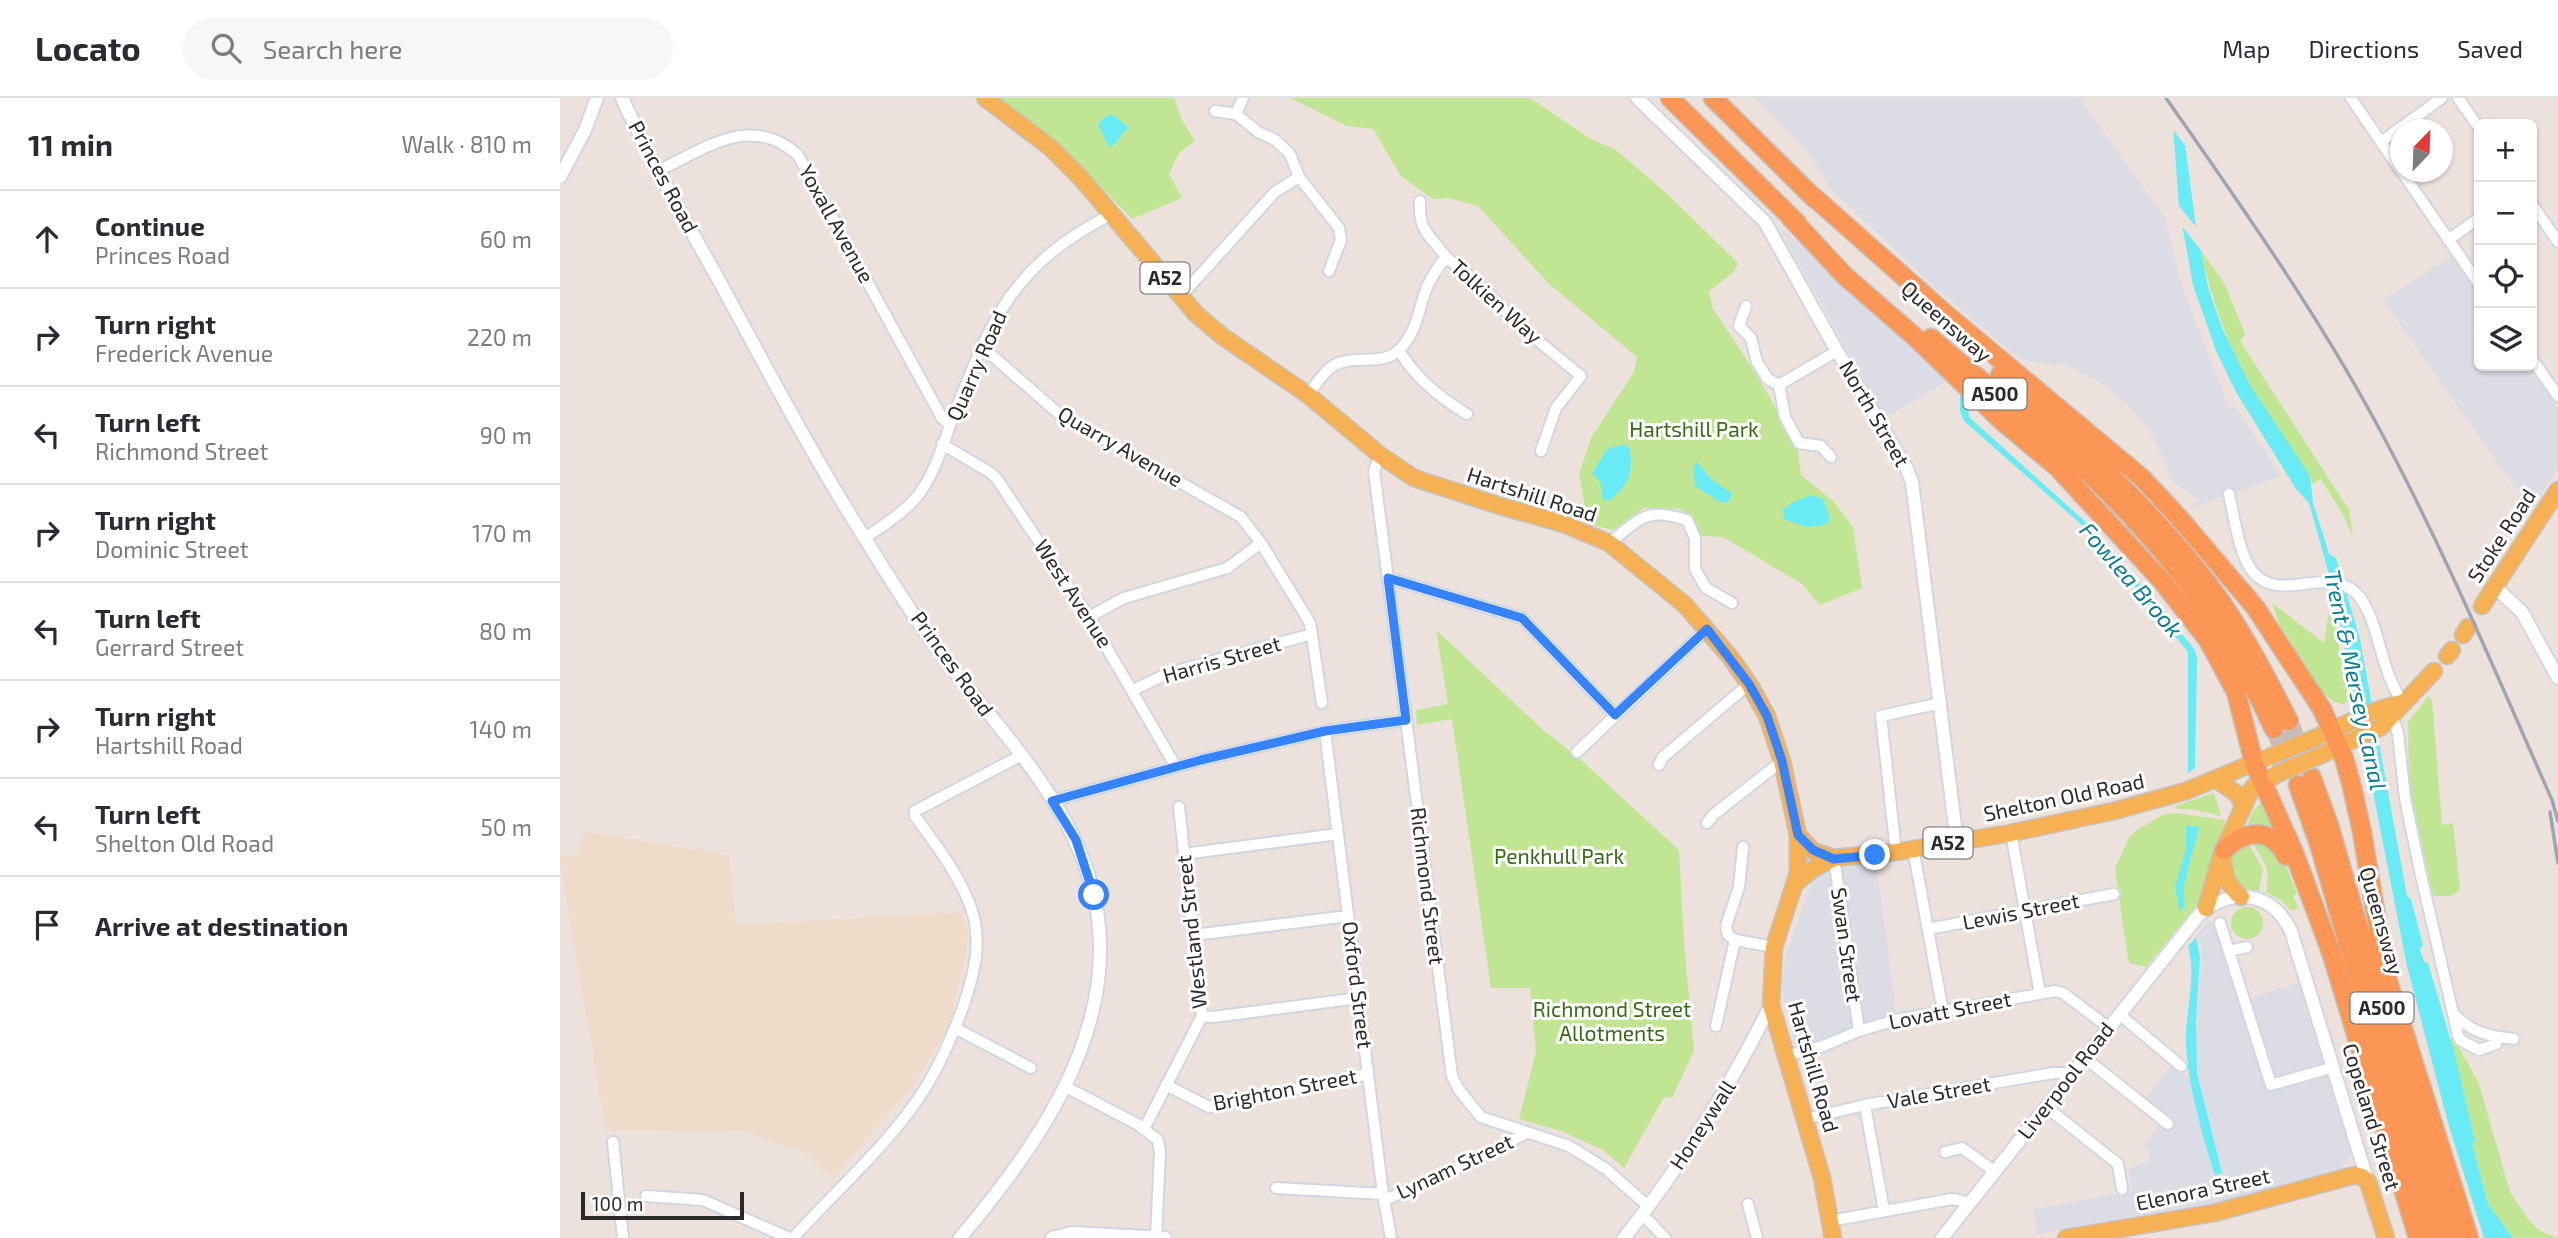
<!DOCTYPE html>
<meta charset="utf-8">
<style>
:root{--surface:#fff;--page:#f7f7f7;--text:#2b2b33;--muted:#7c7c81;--line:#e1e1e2}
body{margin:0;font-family:"Exo 2",sans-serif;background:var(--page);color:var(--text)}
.controls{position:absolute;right:21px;top:21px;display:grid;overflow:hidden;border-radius:10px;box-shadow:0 2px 5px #0004}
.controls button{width:63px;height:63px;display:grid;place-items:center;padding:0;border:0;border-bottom:2px solid var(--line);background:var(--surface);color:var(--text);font:35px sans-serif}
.compass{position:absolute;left:1830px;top:21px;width:63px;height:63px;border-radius:50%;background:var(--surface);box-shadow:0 2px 5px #0004;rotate:23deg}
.scale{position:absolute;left:21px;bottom:18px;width:163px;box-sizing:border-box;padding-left:7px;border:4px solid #2a2a2a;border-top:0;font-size:19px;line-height:24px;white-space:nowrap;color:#2a2a2a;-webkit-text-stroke:5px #fff;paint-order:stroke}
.stop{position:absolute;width:21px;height:21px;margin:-16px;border:5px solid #3583ff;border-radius:50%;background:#fff}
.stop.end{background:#3583ff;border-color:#fff;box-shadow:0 2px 7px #0008}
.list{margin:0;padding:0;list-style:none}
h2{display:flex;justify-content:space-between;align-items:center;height:91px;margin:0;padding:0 28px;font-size:30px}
h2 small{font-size:23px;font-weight:400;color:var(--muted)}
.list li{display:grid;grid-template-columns:46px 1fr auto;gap:21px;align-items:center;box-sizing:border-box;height:98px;padding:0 28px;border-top:2px solid var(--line)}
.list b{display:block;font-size:26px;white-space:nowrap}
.list p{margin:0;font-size:23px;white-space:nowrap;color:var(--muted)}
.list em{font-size:23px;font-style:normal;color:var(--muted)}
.icon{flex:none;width:38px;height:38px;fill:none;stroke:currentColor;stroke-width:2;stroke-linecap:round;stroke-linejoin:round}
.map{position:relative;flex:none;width:1998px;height:1140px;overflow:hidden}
header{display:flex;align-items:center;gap:42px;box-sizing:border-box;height:98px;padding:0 35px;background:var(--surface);border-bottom:2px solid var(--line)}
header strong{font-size:33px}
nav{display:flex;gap:38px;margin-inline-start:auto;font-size:24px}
.search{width:490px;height:63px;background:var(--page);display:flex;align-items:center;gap:18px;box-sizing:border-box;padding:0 24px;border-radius:38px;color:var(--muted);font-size:26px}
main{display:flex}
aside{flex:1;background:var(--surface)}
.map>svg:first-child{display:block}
.industrial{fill:#dcdce4}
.education{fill:#efdbc9}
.green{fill:#c0e694}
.water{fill:#68ebf4}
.pier{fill:#ede1db}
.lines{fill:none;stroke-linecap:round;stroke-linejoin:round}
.trunk-tunnel{stroke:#c6bcb8;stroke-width:18;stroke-dasharray:18 9;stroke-linecap:butt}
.minor-casing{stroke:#d0d7e3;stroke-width:14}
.tertiary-casing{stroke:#d0d7e3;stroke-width:16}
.primary-casing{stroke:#c3c3c3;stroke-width:19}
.trunk-casing{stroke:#c3c3c3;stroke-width:21}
.minor{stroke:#fff;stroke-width:10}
.tertiary{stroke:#fff;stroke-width:12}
.primary{stroke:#f7b155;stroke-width:16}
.trunk{stroke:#fb9654;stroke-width:18}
.rail{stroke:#9da5b5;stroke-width:3.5}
.primary-bridge-casing{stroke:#c3c3c3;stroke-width:19;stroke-linecap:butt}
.primary-bridge{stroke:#f7b155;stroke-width:16}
.route{stroke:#3583ff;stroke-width:9}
.labels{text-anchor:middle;stroke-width:6;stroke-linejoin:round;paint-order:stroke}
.shield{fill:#fff;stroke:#6a6a6a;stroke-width:2}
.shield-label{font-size:19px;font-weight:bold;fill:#2a2a2a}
.street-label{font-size:21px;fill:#2a2a2a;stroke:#fff}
.park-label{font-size:21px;fill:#386a16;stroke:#fff}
.water-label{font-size:23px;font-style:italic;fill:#087e92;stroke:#fff}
</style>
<header>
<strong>Locato</strong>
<div class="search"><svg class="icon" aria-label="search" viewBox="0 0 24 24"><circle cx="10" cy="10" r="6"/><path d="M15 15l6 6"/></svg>Search here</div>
<nav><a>Map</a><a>Directions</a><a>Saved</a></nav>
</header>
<main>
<aside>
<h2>11 min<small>Walk · 810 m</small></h2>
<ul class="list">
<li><svg class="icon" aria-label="ahead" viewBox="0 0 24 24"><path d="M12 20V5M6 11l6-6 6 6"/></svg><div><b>Continue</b><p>Princes Road</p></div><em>60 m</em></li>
<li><svg class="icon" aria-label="right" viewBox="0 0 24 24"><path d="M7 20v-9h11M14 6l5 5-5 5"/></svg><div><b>Turn right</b><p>Frederick Avenue</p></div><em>220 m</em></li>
<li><svg class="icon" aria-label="left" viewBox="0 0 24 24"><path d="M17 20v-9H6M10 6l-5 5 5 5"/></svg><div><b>Turn left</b><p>Richmond Street</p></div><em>90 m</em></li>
<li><svg class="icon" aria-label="right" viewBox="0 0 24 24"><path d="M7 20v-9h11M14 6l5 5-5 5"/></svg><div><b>Turn right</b><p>Dominic Street</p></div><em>170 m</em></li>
<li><svg class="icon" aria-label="left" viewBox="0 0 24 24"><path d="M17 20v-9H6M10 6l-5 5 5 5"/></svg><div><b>Turn left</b><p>Gerrard Street</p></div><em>80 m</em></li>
<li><svg class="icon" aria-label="right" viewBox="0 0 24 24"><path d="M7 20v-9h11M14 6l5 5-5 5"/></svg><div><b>Turn right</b><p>Hartshill Road</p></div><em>140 m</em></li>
<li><svg class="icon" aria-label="left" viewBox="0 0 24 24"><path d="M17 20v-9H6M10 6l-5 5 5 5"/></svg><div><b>Turn left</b><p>Shelton Old Road</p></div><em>50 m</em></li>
<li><svg class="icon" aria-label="arrive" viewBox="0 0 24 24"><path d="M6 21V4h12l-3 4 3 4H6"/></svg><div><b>Arrive at destination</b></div></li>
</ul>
</aside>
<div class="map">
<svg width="1998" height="1140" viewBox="0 0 1998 1140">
<rect width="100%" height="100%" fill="#ede1db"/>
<path class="industrial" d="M 1196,0 L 1519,0 L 1605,120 L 1620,183 L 1669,310 L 1675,308 L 1721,378 L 1631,410 L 1638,401 L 1614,385 L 1589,331 L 1567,306 L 1541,285 L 1515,271 L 1499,265 L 1496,268 L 1458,260 L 1370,185 L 1270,90 L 1248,54 Z
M 1225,133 L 1387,283 L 1325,320 L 1222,134 Z
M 1892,158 L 1919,198 L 1919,268 L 1968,268 L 1998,310 L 1998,370 L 1971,412 L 1823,202 Z
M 1316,765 L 1336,914 L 1273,943 L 1236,951 L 1224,903 L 1222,881 L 1227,854 L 1253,780 L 1265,773 Z
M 1649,822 L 1654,823 L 1680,903 L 1738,885 L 1792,1057 L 1782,1070 L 1686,1101 L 1477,1136 L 1474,1111 L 1573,1093 L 1569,1071 L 1589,1063 L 1588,1051 L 1584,1047 L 1599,1028 L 1604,1031 L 1612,1021 L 1586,1000 L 1611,967 L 1631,981 L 1655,1077 L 1637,976 L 1635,950 L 1642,849 L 1640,849 L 1636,839 Z"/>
<path class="education" d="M 26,733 L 169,757 L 176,827 L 401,814 L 408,832 L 405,861 L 389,928 L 354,985 L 273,1081 L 244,1054 L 182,1033 L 46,1032 L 0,765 L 0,759 L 16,757 Z"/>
<path class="green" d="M 439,0 L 614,0 L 622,22 L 635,43 L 619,55 L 609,76 L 622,100 L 572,121 L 502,48 Z
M 730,0 L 970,0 L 1031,41 L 1056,52 L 1104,93 L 1178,165 L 1174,174 L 1149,193 L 1153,211 L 1196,276 L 1237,346 L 1241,377 L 1274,404 L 1293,429 L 1302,490 L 1260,507 L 1242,486 L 1163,439 L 1141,438 L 1122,411 L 1084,410 L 1053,432 L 1028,426 L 1019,376 L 1031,340 L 1074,274 L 1077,259 L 988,185 L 918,108 L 888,100 L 873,101 L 841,78 L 813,31 L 787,28 Z
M 1640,151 L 1664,185 L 1685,236 L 1680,243 L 1789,412 L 1793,439 L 1781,413 L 1761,381 L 1752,386 L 1750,378 C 1730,348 1708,319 1691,288 C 1666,244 1651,199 1640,151 Z
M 1712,505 L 1764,545 L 1769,512 L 1775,529 L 1790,603 L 1784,606 L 1774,604 L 1763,595 L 1719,526 Z
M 876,532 L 983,632 L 1021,662 L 1119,752 L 1124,845 L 1134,953 L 1112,1000 L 1104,999 L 1064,1070 L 1043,1052 L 1001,1033 L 959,1021 L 976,954 L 970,890 L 931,890 L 892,621 L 857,627 L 856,612 L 888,606 Z
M 1869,598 L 1872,602 L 1882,727 L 1893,725 L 1900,792 L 1891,798 L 1873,798 L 1849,686 L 1848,624 Z
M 1654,695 L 1661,718 L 1637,712 L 1617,711 L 1615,708 Z
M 1704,704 L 1720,738 L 1686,733 C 1689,722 1693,708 1704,704 Z
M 1615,715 L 1665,722 L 1664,731 L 1641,802 L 1586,869 L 1570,865 L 1568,861 L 1555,770 L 1569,740 L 1577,732 L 1603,717 Z
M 1701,742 L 1723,760 L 1737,796 L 1733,798 L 1739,810 L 1731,813 L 1721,802 L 1706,794 C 1711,769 1704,763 1691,743 Z
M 1687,743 L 1703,771 L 1698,795 L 1679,791 L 1667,776 L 1670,754 Z
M1671 825a16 16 0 1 1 32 0a16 16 0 1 1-32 0Z
M 1894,940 L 1919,986 L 1950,1094 L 1968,1121 L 1980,1133 L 1998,1140 L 1953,1140 L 1928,1106 L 1912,1044 L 1915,1043 L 1890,941 Z"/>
<path class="water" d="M 1611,0 L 1625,46 L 1636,130 L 1649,193 L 1663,232 L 1690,287 L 1750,378 L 1753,405 L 1767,449 L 1769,456 L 1776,460 L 1800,541 L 1847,798 L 1851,801 L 1863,847 L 1860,851 L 1864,864 L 1868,865 L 1894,953 L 1915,1043 L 1912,1045 L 1928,1106 L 1953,1140 L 1924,1140 L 1888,1025 L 1847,868 L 1774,494 L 1749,405 L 1736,391 L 1676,294 L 1657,255 L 1633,187 L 1619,109 Z
M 552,16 L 569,30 C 560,34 560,45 549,49 L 538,27 L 543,20 Z
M 1400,296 L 1407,301 L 1409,319 L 1538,435 L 1635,552 L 1637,560 L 1635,670 L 1628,675 L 1628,554 L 1533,437 L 1404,323 L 1400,313 Z
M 1064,346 L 1069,350 C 1075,374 1067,389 1049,403 L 1043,402 L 1040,384 L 1032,375 L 1047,351 Z
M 1137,364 L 1152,382 L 1172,395 L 1168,405 L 1160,404 L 1135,388 L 1133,370 Z
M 1251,397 L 1263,401 L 1270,421 L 1265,427 L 1246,429 L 1224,421 L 1223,410 L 1228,409 L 1231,405 Z
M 1626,727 L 1639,729 L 1623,791 L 1625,807 L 1620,814 L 1615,789 L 1626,750 Z
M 1636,839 L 1640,859 L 1636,925 L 1637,976 L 1662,1075 L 1655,1077 C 1643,1040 1627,983 1626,945 C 1625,912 1637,879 1628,848 Z"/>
<path class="pier" d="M 1607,0 L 1621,0 L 1629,53 L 1609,26 Z
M 1615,103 L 1641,135 L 1644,156 L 1617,122 Z"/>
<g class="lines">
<path class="trunk-tunnel" d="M 1729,623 L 1752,678
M 1714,631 L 1737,683"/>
<defs>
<path id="minor" d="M 1791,0 L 1840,72
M 1898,0 L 1919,30
M 655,13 L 676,16 L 698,34 L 715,42 L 730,56 L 739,79 L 779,130 L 781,142 L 769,173
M 676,16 L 683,0
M 1821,44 L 1882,0
M 98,73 C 146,50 191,15 238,57 L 382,320 L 390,327
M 1842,74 L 1919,186
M 860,103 C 858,133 870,137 886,159
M 1972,106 L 1998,144
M 1888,142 L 1919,120
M 621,198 L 715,94 L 739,79
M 1186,208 L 1179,228 L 1191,240 L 1197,264 L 1208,281 L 1219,287
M 421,248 L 498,315 L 681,419 L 701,445 L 750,525 L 762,605
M 839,252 C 855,280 880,300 907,316
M 1972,261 L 1998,298
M 1219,287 L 1225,319 L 1239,345 L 1261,348 L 1271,359
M 1219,287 L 1277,253
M 748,297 C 755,288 763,274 773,268 C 794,255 822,270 840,251 C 855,236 858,216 864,197 C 869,182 877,170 886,159 L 927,194 L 959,227 L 1021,278 L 996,310 L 981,353
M 382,346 L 431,375 L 437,381 L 529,519 L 616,669
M 820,357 L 814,373 L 892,978 L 899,992 L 921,1019 L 1009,1048 L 1046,1071 L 1089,1109
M 1669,396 C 1674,418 1679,456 1692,473 C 1719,508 1768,465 1797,496 C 1820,521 1819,573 1843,604
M 305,440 C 322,428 341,417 355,401 C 374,379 383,346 393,319 C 432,220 452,167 552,116
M 1049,445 C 1082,420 1085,409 1127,422 L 1135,440 L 1135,471 L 1146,490 L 1172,505
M 828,480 L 962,520 L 1055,617
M 529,519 L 564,500 L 667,470 L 701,445
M 573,592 L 609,575 L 752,536
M 1831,615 L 1838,635 L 1845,700 L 1860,773 L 1898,937 L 1900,942 L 1919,952 L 1936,946
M 765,633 L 823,1096 L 831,1140
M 1017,654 L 1147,531
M 1099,667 L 1102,660 L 1189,586
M 492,703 L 641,662 L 765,633 L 846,622
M 1147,725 L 1153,717 L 1222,663
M 1451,735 L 1480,896
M 1353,750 L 1383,914
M 1336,754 L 1321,618 L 1381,605
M 624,756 L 778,736
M 1274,760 L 1299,933
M 1660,825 L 1711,987 L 1774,969
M 1368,831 L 1554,796
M 634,837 L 788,818
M 1175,842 L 1214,849
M 1669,853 L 1687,849
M 1559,916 L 1621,968
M 1894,916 C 1912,935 1929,938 1954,941
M 642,918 L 653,919 L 799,900
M 1156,928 L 1175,842 L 1168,837 L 1166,828 L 1179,789 L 1183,749
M 395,930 L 471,970
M 1226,958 L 1263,948 L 1299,933 L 1336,922 L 1495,893 L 1503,895 L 1548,929
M 1525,960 L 1608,1026
M 606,987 L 649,1009 L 808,976
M 504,988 L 577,1026 L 598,1042 L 600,1054 L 596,1139
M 1305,1007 L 1324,1113
M 1486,1009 L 1558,1066 L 1562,1091
M 1245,1021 L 1305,1007 L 1493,975 L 1513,975
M 584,1031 L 642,918 L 619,709
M 53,1044 L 63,1140
M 1385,1054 L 1402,1050 L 1434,1073
M 716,1090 L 823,1096
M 86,1098 L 143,1102 L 229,1140
M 825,1102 L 919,1060 L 966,1035
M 1188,1106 L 1197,1140
M 1083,1117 L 1105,1140
M 1270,1123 L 1392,1101 L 1402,1103 L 1407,1107
M 233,1140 C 277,1091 329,1047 364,992 C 380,967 393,936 403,909 C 414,877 423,843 411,810 C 399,776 376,747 355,718 L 355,713 L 460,658"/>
<path id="tertiary" d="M 62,0 C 91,64 127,125 161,186 C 207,271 252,357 304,439 C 328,477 352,518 380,554 C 443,638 530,720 539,829 C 550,947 472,1055 400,1140
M 1077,0 L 1205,124 L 1277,253 L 1347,371 L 1352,384 L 1397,744
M 0,79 L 25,32 L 37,0
M 1935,489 L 1962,514 L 1998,580
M 492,1140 L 511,1135 L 605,1140
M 1064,1140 C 1123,1066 1168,991 1211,907
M 1382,1140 L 1638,818 C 1670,788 1712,793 1731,833 L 1808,1084"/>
<path id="primary" d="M 425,0 L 491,50 L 520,79 L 636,216 L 662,238 L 748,297 L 820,357 L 854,380 L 940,408 L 1004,426 L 1049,445 L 1125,507 L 1171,560 L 1189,586 L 1207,618 L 1222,663 L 1238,737 L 1238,775 L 1214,849 L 1211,907 L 1262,1080 L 1273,1140
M 1922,508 L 1998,392
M 1903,537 L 1908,529
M 1887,558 L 1892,552
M 1761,637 L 1817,612 L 1841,605
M 1761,657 L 1821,629 L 1874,573
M 1657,682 L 1677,696 L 1683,707
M 1238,737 L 1253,753 L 1274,760
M 1663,761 C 1664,779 1668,787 1681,799
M 1236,785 L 1253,771 L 1274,760 L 1336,754 L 1451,735 L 1554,713 L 1626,693 L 1703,661
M 1646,810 L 1662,755 L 1691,692 L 1696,686 L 1713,679
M 1506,1140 L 1654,1115 L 1795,1077 L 1802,1079 L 1808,1084 L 1826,1140"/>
<path id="trunk" d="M 1110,0 L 1238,126
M 1153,0 L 1255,101
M 1247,93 L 1388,218 L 1582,380 L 1621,422 L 1695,509 L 1762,611 L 1784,660 L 1792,689 L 1802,734 L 1826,877 L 1909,1140
M 1230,119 L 1285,178 L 1355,239 L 1441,322 L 1497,369 L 1602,483 L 1648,542 L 1676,594 L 1694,665 L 1733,752 L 1771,854 L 1858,1140
M 1371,240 C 1442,301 1518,359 1580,428 C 1635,488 1680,557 1714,631
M 1440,277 C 1517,346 1596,413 1657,498 C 1685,537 1707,581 1729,623
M 1752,680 L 1769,727 L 1853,1017 L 1893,1140
M 1738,687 L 1759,746 L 1839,1021 L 1877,1140
M 1664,752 C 1687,731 1711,729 1726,758"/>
</defs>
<use href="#minor" class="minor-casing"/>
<use href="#tertiary" class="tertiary-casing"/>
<use href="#primary" class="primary-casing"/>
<use href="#trunk" class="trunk-casing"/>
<use href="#minor" class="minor"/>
<use href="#tertiary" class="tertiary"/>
<use href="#primary" class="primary"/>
<use href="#trunk" class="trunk"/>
<path class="rail" d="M 1606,0 C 1679,105 1753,209 1814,321 C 1881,444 1935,573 1992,702 L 1998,723
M 1990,714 L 1998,765"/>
<defs>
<path id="primary-bridge" d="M 1709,659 L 1757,639
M 1715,677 L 1761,657"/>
</defs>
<use href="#primary-bridge" class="primary-bridge-casing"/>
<use href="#primary-bridge" class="primary-bridge"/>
</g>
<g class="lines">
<path class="route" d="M 534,797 L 516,742 L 492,703 L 641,662 L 765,633 L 846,622 L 828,480 L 962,520 L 1055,617 L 1147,531 L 1189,586 L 1207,618 L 1222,663 L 1238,737 L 1253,752 L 1274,761 L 1315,757"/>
</g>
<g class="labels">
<g class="shield">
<rect x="580.5" y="164.5" width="49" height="31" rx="5"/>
<rect x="1403.5" y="280.5" width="63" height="31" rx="5"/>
<rect x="1363.5" y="729.5" width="49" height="31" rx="5"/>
<rect x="1790.5" y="894.5" width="63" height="31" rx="5"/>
</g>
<g class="shield-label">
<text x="605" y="187">A52</text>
<text x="1435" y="303">A500</text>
<text x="1388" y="752">A52</text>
<text x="1822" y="917">A500</text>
</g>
<g class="street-label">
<text transform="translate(103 79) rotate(62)" y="7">Princes Road</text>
<text transform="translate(276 126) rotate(61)" y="7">Yoxall Avenue</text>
<text transform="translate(936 204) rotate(42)" y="7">Tolkien Way</text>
<text transform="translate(1386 224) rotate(41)" y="7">Queensway</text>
<text transform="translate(417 268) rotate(-66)" y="7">Quarry Road</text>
<text transform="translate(1314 316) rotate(60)" y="7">North Street</text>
<text transform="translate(560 349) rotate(30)" y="7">Quarry Avenue</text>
<text transform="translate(972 397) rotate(18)" y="7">Hartshill Road</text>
<text transform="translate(1942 438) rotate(-57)" y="7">Stoke Road</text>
<text transform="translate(513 496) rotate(57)" y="7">West Avenue</text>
<text transform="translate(662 562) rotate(-16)" y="7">Harris Street</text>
<text transform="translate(392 566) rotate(54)" y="7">Princes Road</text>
<text transform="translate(1504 700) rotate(-12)" y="7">Shelton Old Road</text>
<text transform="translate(867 788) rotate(83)" y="7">Richmond Street</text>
<text transform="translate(1461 814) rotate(-11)" y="7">Lewis Street</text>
<text transform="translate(1821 823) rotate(74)" y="7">Queensway</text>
<text transform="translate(632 834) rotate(-96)" y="7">Westland Street</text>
<text transform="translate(1286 847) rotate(82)" y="7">Swan Street</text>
<text transform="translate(797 887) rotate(83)" y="7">Oxford Street</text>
<text transform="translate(1390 913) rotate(-11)" y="7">Lovatt Street</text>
<text transform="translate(1253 969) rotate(74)" y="7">Hartshill Road</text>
<text transform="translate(1506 983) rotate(-52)" y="7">Liverpool Road</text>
<text transform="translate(725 992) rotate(-11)" y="7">Brighton Street</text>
<text transform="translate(1379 995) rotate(-10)" y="7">Vale Street</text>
<text transform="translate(1811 1019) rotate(73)" y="7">Copeland Street</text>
<text transform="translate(1143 1027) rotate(-57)" y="7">Honeywall</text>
<text transform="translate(895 1069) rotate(-25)" y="7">Lynam Street</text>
<text transform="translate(1643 1092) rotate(-12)" y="7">Elenora Street</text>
</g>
<g class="park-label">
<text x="1134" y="339">Hartshill Park</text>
<text x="999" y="766">Penkhull Park</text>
<text x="1052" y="919">Richmond Street<tspan x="1052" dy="24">Allotments</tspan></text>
</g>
<g class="water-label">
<text transform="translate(1571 482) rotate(49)" y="8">Fowlea Brook</text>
<text transform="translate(1795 582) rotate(78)" y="8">Trent &amp; Mersey Canal</text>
</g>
</g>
</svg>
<div class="controls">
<button>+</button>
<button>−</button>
<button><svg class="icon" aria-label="locate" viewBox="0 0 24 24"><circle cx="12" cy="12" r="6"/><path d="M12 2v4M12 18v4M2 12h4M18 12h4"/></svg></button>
<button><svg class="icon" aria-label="layers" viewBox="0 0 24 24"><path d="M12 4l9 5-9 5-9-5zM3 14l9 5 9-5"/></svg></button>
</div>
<svg class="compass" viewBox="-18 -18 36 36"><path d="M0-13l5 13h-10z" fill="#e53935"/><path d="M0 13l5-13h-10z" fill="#7c7c81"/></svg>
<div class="scale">100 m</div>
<div class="stop" style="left:534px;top:797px"></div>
<div class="stop end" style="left:1315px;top:757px"></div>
</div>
</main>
